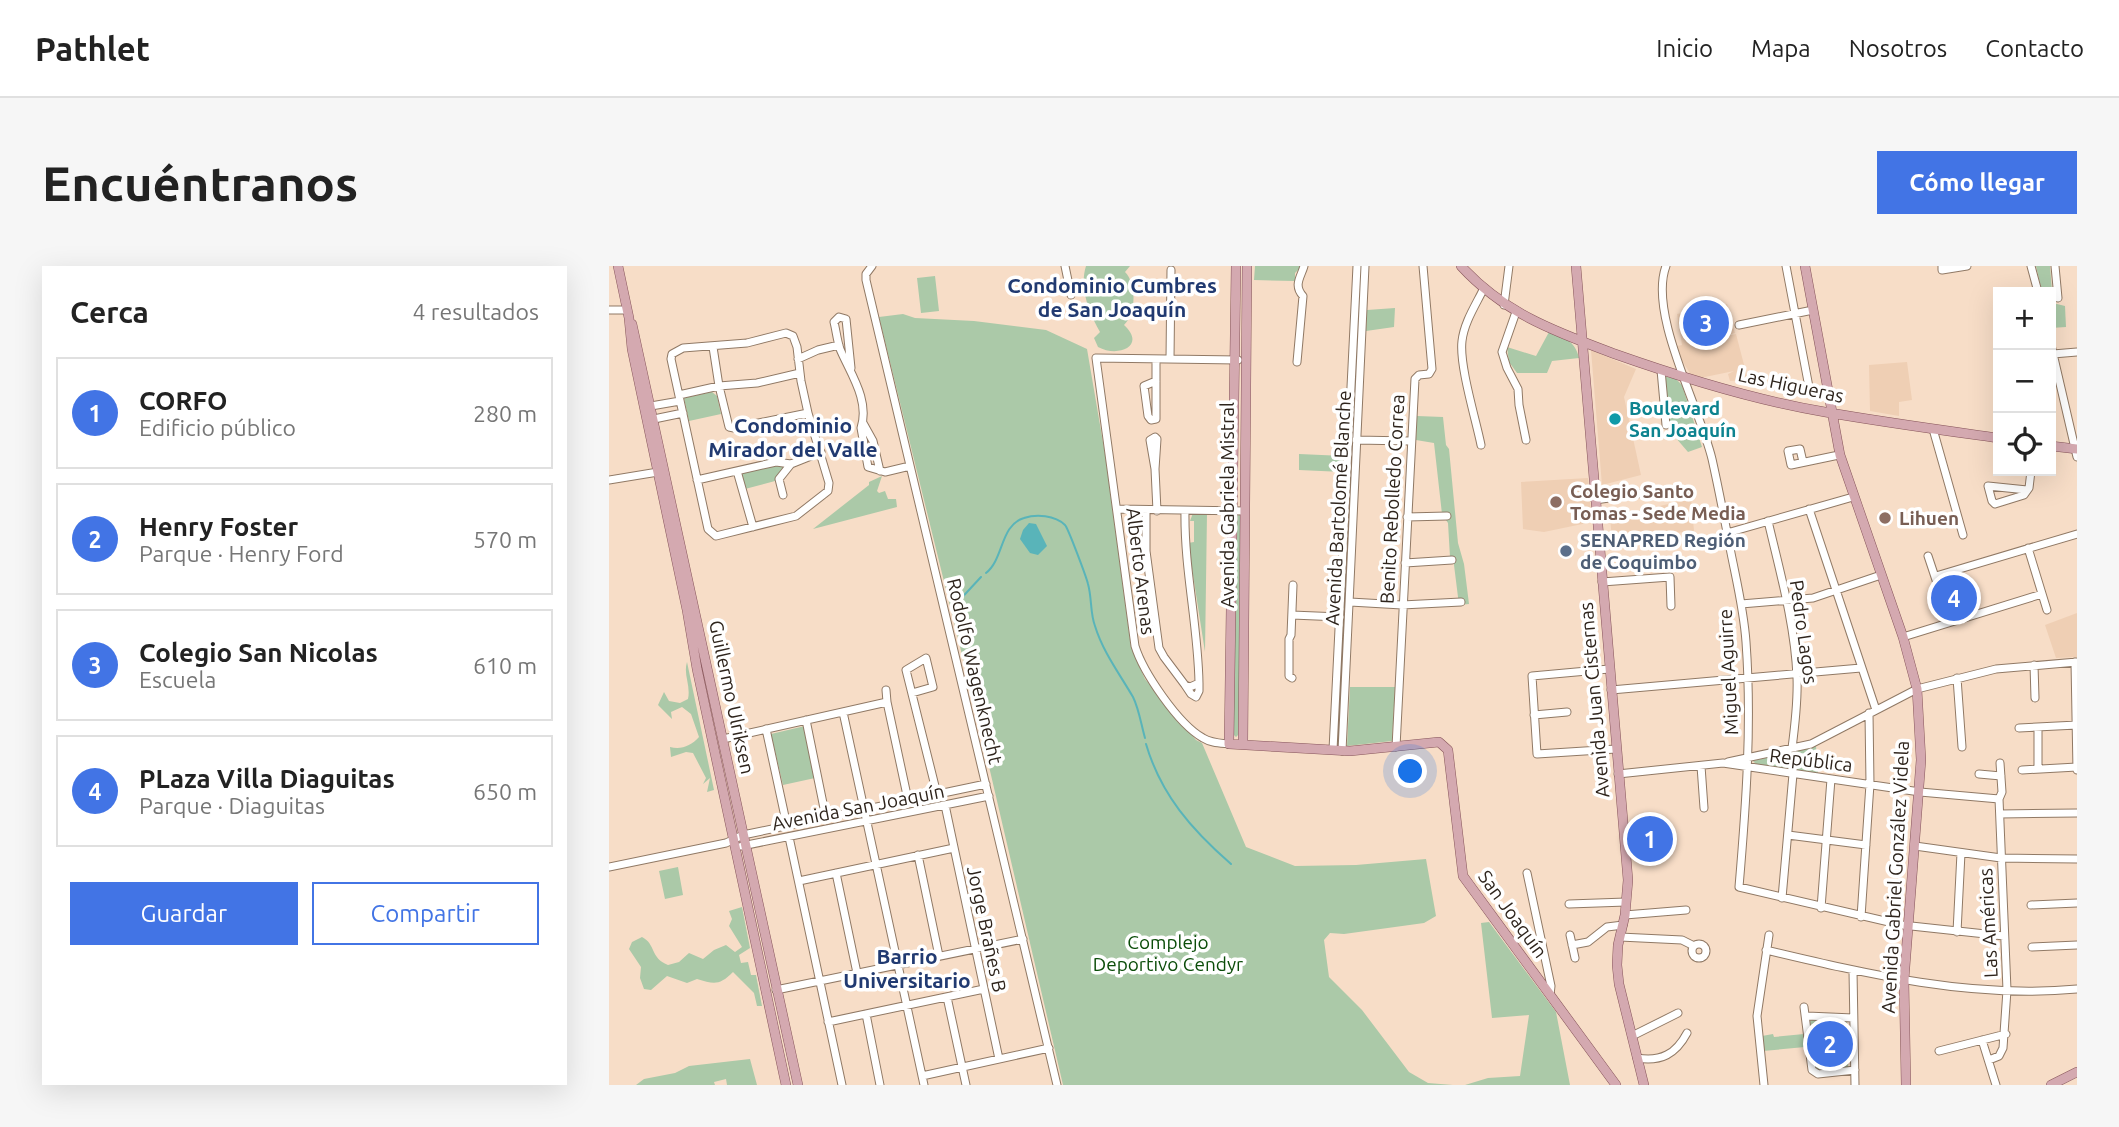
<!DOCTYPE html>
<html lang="es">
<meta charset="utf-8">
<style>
:root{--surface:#fff;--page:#f6f6f6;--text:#222;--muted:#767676;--line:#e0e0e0;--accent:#4274e5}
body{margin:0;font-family:Ubuntu,sans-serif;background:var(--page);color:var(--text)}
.controls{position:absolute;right:21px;top:21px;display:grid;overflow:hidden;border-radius:0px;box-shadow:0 7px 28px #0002}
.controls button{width:63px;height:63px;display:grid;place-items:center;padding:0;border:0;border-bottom:2px solid var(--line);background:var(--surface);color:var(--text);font:35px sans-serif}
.you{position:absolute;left:802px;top:506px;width:24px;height:24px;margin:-18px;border:5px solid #fff;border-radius:50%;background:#1a73e8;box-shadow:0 0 0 10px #1a73e833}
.badge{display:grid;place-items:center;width:46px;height:46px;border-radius:50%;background:var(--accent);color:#fff;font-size:23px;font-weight:700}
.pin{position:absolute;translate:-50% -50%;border:4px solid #fff;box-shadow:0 2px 7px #0006}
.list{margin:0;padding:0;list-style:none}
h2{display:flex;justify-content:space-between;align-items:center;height:91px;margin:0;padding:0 28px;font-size:30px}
h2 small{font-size:23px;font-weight:400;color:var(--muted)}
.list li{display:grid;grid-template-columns:46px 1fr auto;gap:21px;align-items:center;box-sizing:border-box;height:112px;margin:0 14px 14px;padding:0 14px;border:2px solid var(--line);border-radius:0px}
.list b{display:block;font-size:26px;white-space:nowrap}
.list p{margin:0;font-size:23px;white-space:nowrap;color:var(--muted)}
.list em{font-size:23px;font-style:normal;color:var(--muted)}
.actions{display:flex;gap:14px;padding:21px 28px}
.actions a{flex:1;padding:16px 0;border:2px solid var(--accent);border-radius:0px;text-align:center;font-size:24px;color:var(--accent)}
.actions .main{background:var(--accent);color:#fff}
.icon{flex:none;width:38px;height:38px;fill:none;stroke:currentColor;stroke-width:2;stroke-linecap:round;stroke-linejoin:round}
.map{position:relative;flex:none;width:1468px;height:819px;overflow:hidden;border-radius:0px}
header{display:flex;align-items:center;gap:42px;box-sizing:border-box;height:98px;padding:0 35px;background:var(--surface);border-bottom:2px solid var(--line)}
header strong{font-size:33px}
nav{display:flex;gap:38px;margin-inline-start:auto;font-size:24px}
.intro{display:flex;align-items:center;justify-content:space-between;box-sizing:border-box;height:168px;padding:0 42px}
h1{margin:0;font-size:49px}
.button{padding:18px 32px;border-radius:0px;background:var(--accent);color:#fff;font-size:24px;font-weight:700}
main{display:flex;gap:42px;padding:0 42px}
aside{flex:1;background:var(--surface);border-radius:0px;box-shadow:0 7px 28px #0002}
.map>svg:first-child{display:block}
.built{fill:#efcfb4}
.green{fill:#abc9a8}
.water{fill:#59b4b9}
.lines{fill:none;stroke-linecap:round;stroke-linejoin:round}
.stream{stroke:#59b4b9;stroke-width:2}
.minor-casing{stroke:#907965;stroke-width:9}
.major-casing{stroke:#87555a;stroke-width:10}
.minor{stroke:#fff;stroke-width:7}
.major{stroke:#d4a9b0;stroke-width:9}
.culture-dot{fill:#0f9aa8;stroke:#fff;stroke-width:2.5}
.education-dot{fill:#8d6e63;stroke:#fff;stroke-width:2.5}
.service-dot{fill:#5c6f8a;stroke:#fff;stroke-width:2.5}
.labels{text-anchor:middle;stroke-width:7;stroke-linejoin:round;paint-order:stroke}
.street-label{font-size:19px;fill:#2e241c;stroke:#fff}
.culture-label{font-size:19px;font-weight:bold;fill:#0d838f;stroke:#fff;text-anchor:start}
.education-label{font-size:19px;font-weight:bold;fill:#785e54;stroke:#fff;text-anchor:start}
.service-label{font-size:19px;font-weight:bold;fill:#4e5e75;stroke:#fff;text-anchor:start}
.park-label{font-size:19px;fill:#0b4d09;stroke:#fff}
.neighbourhood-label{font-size:21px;font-weight:bold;fill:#213a71;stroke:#fff}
</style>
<header>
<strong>Pathlet</strong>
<nav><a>Inicio</a><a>Mapa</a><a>Nosotros</a><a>Contacto</a></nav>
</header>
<div class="intro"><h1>Encuéntranos</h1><a class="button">Cómo llegar</a></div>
<main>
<aside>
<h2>Cerca<small>4 resultados</small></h2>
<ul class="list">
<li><span class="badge">1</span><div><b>CORFO</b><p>Edificio público</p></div><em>280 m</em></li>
<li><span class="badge">2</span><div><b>Henry Foster</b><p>Parque · Henry Ford</p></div><em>570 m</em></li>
<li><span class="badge">3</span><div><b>Colegio San Nicolas</b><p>Escuela</p></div><em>610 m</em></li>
<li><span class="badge">4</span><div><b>PLaza Villa Diaguitas</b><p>Parque · Diaguitas</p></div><em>650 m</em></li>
</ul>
<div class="actions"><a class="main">Guardar</a><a>Compartir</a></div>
</aside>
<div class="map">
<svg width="1468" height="819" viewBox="0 0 1468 819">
<rect width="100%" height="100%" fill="#f7ddc7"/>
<path class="built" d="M 1118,38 L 1126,67 L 1107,72 L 1127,68 L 1139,114 L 1121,115 L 1119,108 L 1125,105 L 1091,112 L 1082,109 L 1072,93 L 1068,80 L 1073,79 L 1068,48 Z
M 982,84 L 1027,103 L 1015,131 L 1032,209 L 993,219 Z
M 1298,96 L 1303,134 L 1290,136 L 1290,150 L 1261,145 L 1260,99 Z
M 979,212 L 983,256 L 935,266 L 914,263 L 912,216 Z
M 1082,233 L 1085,265 L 1003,274 L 1001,251 Z
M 1468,347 L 1468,391 L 1447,392 L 1436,359 Z"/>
<path class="green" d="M 477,0 L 521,0 L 516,6 C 528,18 527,48 515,59 C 538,80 509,92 489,81 L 485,72 L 491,66 C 480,47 470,22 477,0 Z
M 646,0 L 691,0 L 691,2 L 686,7 L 686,15 L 645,14 Z
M 1427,0 L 1441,0 L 1444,37 L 1456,40 L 1457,61 L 1442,62 L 1442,26 L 1433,26 Z
M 326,10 L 330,45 L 312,47 L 308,12 Z
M 786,42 L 785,61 L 757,65 L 758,44 Z
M 294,48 L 306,52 L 365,55 L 437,64 L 478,83 L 496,188 L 522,381 L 536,413 L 587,474 L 593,477 L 637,581 L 686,600 L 747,599 L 817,593 L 827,650 L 815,657 L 735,668 L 721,667 L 715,674 L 720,711 L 753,744 L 800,806 L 819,817 L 844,819 L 454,819 L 372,466 L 270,51 Z
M 940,66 C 955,72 966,74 970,92 L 943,95 L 938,107 L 908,107 L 900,96 L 898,81 L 927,90 Z
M 1054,110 L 1067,113 L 1073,119 L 1093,181 L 1079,186 L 1060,164 L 1060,141 Z
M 103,126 L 108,130 L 112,148 L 80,155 L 75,132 Z
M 808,150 L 834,151 L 837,179 L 840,183 L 849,277 L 855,298 L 860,338 L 850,339 L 844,291 L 841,291 L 839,257 L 833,248 L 825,177 L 807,174 Z
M 690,188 L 735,190 L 734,206 L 690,204 Z
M 168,198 L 179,200 L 166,215 L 136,223 L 131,206 Z
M 273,210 L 268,225 L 270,227 L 276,225 L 279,233 L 287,233 L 288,241 L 204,263 L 260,219 L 260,216 Z
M 584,247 L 598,247 L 596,386 L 579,277 L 585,276 L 585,255 L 581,255 Z
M 627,248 L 632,248 L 630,468 L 627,471 L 624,468 Z
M 1344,309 L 1358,348 L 1345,352 L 1333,315 L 1334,312 Z
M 78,396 L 105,524 L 98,526 L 101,512 L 94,518 L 97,512 L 84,487 L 77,486 L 62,491 L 61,481 C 72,484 82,480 90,471 L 82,448 L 73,441 L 62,446 L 63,453 L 49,439 L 55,426 L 60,435 L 71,437 L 79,433 C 82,419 74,409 78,396 Z
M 741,421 L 786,421 L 783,475 L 738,480 Z
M 196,460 L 206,512 L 174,519 L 162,468 Z
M 1207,480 L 1209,508 L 1148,499 L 1144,495 Z
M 69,601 L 74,629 L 56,633 L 50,605 Z
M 133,641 L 141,682 L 130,689 L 132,697 L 139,696 L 142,709 L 147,709 L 153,740 L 148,740 L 145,727 L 124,706 C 110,720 105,718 88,713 L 78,717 L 58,710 L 42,724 L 35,723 L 31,712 L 32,701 L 20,683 L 23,676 L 33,671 C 47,678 41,692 59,699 L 70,696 L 80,687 L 94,693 L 105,684 L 117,679 L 126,686 L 133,681 L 120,660 L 123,653 L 120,645 Z
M 880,656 L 947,746 L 961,819 L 856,819 L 879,812 L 911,810 L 920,749 L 883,752 L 872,657 Z
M 1206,752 L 1238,756 L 1239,801 L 1207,803 L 1201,755 Z
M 1164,768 L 1165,771 L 1195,768 L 1196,781 L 1154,785 L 1153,770 Z
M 141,793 L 148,819 L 118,819 L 117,813 L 105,816 L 106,819 L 27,819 L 35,813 L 66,807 L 80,800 Z"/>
<path class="water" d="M 420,257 L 427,258 L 438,280 L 429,289 L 421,287 L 411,273 L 414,264 Z"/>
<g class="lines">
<path class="stream" d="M 377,307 C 395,293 391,259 415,252 C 427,248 446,249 456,259 C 459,262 477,310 479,318 C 483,332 481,347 486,360 C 494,386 510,407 524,431 C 530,443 532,458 536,472
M 346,339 L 372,311
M 537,478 C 552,529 583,564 622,598"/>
<defs>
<path id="minor" d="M 263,0 L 257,8 L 257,14 L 448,819
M 456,0 L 462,29
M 1057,0 C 1039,48 1091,142 1103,193 C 1110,224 1116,256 1122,287 C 1128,317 1135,346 1137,376 C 1143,458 1137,539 1130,621 L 1293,659 L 1395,670
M 1177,0 L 1200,121
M 1333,0 L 1333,4 L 1358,0
M 1422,0 L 1429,26
M 1446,0 L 1449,32
M 895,39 L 900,0
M 0,44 L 18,44
M 907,46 L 893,86 L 898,102 L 909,123 L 910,139 L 917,174
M 1130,59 L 1204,44
M 177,67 L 184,70 L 188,81 L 192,115 L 199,147 L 220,217 L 219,225 L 187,250 L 107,270 L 99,263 L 62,93 L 63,88 L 74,82 L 138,77 Z
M 1442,79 L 1468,191
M 104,81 L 110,120 L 120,161 L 125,162 L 199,147
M 1444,88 L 1468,86
M 189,93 L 209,84 L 230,79
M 561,93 L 562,4
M 688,96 L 694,30 C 684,19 692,11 695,0
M 242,102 L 237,53 L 230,51 L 225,56 C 227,64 228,74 231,83 C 241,107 261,134 252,162 L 259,201 L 276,206 L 301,200
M 1052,104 L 1057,159
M 547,115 L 535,120 L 539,150 L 542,154 L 547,153 L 547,93
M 70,129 L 110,120 L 148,117 L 191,107
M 42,140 L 71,135
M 45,153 L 74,147
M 254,157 L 264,175 L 271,205
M 1324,163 L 1354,269
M 747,174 L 801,175
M 872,179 C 867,154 850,99 853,75 C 855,57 866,40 874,24
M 1194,196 L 1191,183 L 1179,185 L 1182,199 L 1225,190 L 1231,189
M 546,203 L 548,173 L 546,171 L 541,174 L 546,203 L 548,245
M 128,205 L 144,261
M 0,214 L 49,206
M 88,214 L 167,196 L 182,198 L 212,186
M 1418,224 L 1379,220 L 1383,235 L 1386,238 L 1415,229 L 1420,222 L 1422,205
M 174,229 L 170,213 L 182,198
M 986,234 L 1049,225
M 509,243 L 636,245
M 1200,243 L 1267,444
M 537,244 L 537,285 L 550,382 L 555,391 L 576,419 L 581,421 L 590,417 C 589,359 575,303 576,245
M 798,251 L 838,250
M 1159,255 C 1171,306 1186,359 1188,411 C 1189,435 1186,459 1183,482
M 1118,267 L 1244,231
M 1419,282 L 1438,344
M 1319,290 L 1341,356
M 796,297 L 843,294
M 1327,310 L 1468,268
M 993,316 L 1061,311 L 1062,340
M 741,336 L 793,339 L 852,336
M 1132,338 L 1204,332 L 1272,309
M 683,349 L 731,351
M 1294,371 L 1433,328
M 1466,396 L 1468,504
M 1425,399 L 1426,432
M 1000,403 L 923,410 L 928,488 L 1007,483
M 683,412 L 680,410 L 680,373 L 682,369 L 684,319
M 1348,412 L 1353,481
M 576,419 L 582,428 L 587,431 L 590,425 L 590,417
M 277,424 L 278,436 L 299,534
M 1002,424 L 1252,402
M 303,427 L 324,421 L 317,392 L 297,404 L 328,528
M 234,446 L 315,819
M 925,449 L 958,446
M 197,454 L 217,552
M 1429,461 L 1429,503
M 1410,462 L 1468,459
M 157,463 L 178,560
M 114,473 L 278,436
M 620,478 C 610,477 602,477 594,472 C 569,458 534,406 526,380 L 487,92 L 629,94
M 787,481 L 806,113 L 810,109 L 820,108 L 823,103 L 814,0
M 724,484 L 748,0
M 733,485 L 756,0
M 1119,496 L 1202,478 L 1308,423 L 1387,403 L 1468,396
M 1092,500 L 1095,542
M 1413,504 L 1468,501
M 1009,508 L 1114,497 L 1311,526 L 1390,533
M 1370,508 L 1392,510
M 336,539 L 390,793
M 1391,548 L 1468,547
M 1179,569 L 1257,579
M 180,571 L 233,819
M 133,580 L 380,530
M 1306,580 L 1392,592 L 1468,593
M 309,589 L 330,690
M 0,601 L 117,577 L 134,569 L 377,518
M 227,607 L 248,707
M 918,607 L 942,720 L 941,729
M 190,615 L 345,582
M 1173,632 L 1184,508
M 960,638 L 1017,636
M 1422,639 L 1468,637
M 1212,642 L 1222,513
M 1016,649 L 1077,644
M 1252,651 L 1261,518 L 1260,447
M 1348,666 L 1352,587
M 961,669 L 966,692
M 1011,671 L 1073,674 L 1085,680
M1083 685a7 7 0 1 1 14 0a7 7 0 1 1-14 0Z
M 963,679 L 979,676 L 998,661 L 1014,659
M 1423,681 L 1468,679
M 1157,684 C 1258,708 1363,733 1468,723
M 1244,705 L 1246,819
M 167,724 L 414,673
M 338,731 L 357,819
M 1195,741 L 1203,804 L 1209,808 L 1246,804
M 257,748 L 271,819
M 1198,750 L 1244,752
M 219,756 L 375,723
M 1023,770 L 1069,747
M 1373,774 L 1387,819
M 1330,785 L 1397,768
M 1028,792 C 1052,796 1067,788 1078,767
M 1380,794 L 1390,790 L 1394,782 L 1398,724 L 1390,533 L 1393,526 L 1391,497
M 313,810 L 440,782
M 1155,819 L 1148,750 L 1160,669"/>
<path id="major" d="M 9,0 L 20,52 L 23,83 L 78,344 L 88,403 L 177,819
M 627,0 L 620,478 L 741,485 L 830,476 L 839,484 L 854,610 L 1007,819
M 852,0 C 896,48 947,66 1006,88 C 1074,112 1144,134 1216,146 C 1273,156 1332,164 1389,172
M 967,0 L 1019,614 L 1016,649 L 1009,679 L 1008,699 L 1010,718 L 1035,819
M 1196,0 L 1231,189 L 1294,371 L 1308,423 L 1312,494 L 1295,714 L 1297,819
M 23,58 L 189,819
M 1442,180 L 1468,183
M 634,478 L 638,0
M 1442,819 L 1468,806"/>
</defs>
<use href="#minor" class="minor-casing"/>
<use href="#major" class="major-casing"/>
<use href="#minor" class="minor"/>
<use href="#major" class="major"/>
</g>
<circle class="culture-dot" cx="1006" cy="153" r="7"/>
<g class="education-dot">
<circle cx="947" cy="236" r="7"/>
<circle cx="1276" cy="252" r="7"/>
</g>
<circle class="service-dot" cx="957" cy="285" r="7"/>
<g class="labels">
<g class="street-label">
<text transform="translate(1182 119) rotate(12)" y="7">Las Higueras</text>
<text transform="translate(783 233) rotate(-87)" y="7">Benito Rebolledo Correa</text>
<text transform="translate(618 239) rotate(-90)" y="7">Avenida Gabriela Mistral</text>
<text transform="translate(729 242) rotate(-87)" y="7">Avenida Bartolomé Blanche</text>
<text transform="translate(532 305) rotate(83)" y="7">Alberto Arenas</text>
<text transform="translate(1195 366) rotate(82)" y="7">Pedro Lagos</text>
<text transform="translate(366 405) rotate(77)" y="7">Rodolfo Wagenknecht</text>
<text transform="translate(1119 406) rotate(-93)" y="7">Miguel Aguirre</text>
<text transform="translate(123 431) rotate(78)" y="7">Guillermo Ulriksen</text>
<text transform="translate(985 434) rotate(-95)" y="7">Avenida Juan Cisternas</text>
<text transform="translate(1202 494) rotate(7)" y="7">República</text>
<text transform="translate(249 541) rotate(-11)" y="7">Avenida San Joaquín</text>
<text transform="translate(1286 611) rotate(-87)" y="7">Avenida Gabriel González Videla</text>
<text transform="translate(904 648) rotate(54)" y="7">San Joaquín</text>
<text transform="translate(1379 657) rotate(-93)" y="7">Las Américas</text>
<text transform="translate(378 663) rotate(78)" y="7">Jorge Brañes B</text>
</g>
<g class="culture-label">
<text x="1020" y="149">Boulevard<tspan x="1020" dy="22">San Joaquín</tspan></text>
</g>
<g class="education-label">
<text x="961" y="232">Colegio Santo<tspan x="961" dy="22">Tomas - Sede Media</tspan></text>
<text x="1290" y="259">Lihuen</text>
</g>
<g class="service-label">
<text x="971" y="281">SENAPRED Región<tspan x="971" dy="22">de Coquimbo</tspan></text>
</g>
<g class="park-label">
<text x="559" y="683">Complejo<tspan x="559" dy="22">Deportivo Cendyr</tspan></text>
</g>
<g class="neighbourhood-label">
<text x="503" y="27">Condominio Cumbres<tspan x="503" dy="24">de San Joaquín</tspan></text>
<text x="184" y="167">Condominio<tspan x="184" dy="24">Mirador del Valle</tspan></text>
<text x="298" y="698">Barrio<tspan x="298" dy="24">Universitario</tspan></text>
</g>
</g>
</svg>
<div class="controls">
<button>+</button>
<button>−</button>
<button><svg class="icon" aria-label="locate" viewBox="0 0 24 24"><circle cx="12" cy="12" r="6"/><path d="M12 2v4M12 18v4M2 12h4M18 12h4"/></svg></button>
</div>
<div class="you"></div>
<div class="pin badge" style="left:1041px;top:573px">1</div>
<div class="pin badge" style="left:1221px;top:778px">2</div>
<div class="pin badge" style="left:1097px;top:57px">3</div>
<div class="pin badge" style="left:1345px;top:332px">4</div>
</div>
</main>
